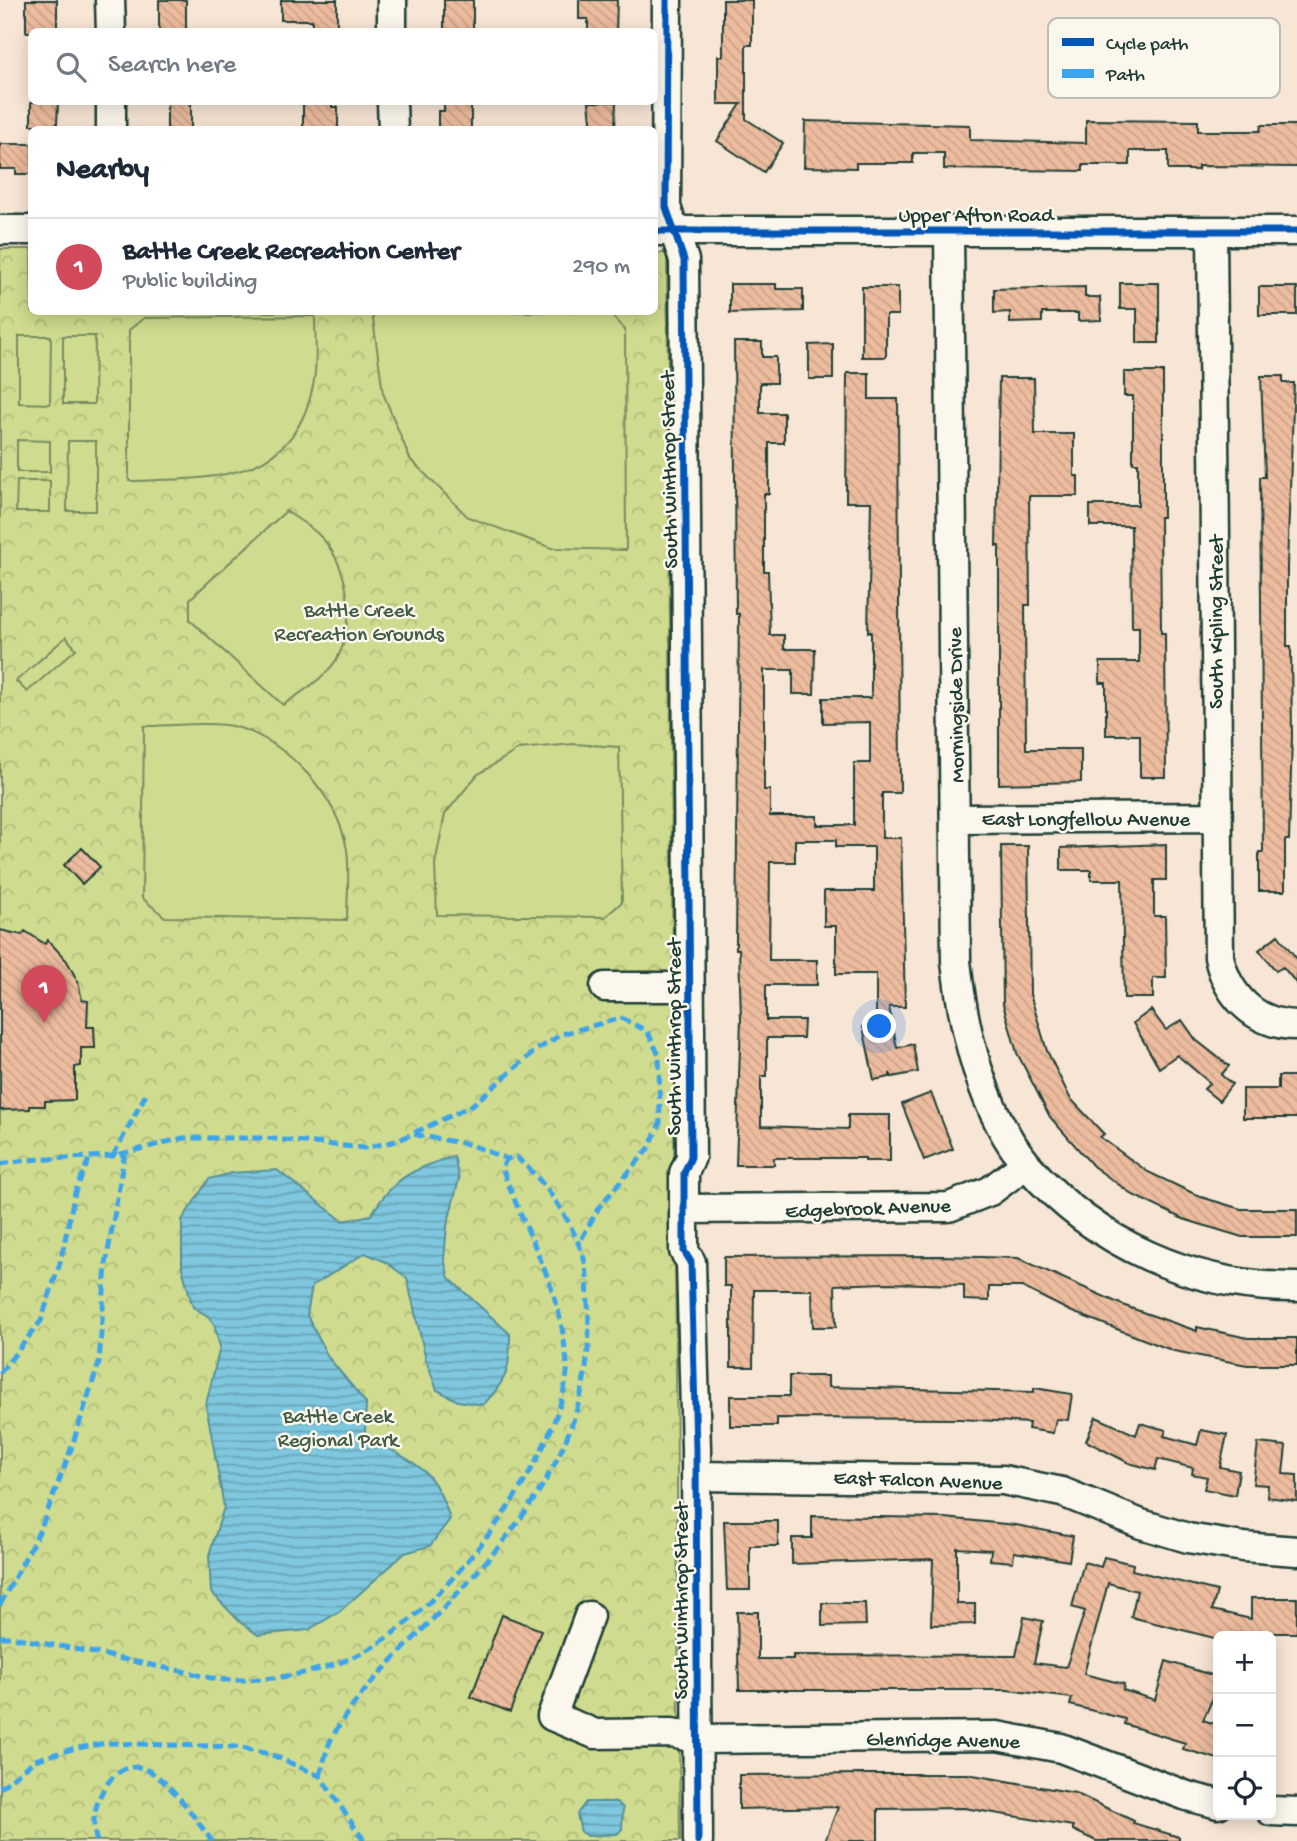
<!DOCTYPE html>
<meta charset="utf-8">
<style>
:root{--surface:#fff;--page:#f6f6f7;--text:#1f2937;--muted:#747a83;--line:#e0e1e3;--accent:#d1495b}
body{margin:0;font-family:"Gochi Hand",sans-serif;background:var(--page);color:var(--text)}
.controls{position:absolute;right:21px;bottom:21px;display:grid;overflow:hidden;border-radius:10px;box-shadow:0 4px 18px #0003}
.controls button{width:63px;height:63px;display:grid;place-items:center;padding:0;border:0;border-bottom:2px solid var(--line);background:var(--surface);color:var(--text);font:35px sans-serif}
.you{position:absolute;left:880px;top:1027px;width:24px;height:24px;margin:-18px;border:5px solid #fff;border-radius:50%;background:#1a73e8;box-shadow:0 0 0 10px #1a73e833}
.badge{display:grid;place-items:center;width:46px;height:46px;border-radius:50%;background:var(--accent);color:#fff;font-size:23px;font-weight:700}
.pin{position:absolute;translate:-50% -58px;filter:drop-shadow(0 2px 4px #0008)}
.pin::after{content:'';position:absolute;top:37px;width:24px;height:21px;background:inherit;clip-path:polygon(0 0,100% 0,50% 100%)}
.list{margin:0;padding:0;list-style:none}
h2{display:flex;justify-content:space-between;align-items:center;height:91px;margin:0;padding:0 28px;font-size:30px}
h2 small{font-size:23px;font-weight:400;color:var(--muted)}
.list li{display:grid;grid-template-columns:46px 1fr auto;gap:21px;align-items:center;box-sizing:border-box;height:98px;padding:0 28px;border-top:2px solid var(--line)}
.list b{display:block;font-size:26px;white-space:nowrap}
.list p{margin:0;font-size:23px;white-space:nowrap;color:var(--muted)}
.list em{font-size:23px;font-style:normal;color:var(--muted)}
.icon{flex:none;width:38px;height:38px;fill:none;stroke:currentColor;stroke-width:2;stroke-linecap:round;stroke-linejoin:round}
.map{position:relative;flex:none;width:1297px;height:1841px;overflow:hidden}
.search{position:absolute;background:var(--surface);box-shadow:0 4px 18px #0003;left:28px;top:28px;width:630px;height:77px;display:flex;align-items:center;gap:18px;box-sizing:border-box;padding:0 24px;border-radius:10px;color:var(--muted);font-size:26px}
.panel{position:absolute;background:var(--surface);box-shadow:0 4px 18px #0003;left:28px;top:126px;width:630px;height:189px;border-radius:10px}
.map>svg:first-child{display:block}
.park{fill:url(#park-crowns);stroke:#778c61;stroke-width:2}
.pitch{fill:#cfdb8e;stroke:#778c61;stroke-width:2}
.water{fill:url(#water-rules);stroke:#58909a;stroke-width:2}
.building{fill:url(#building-back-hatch);stroke:#1f3d34;stroke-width:2}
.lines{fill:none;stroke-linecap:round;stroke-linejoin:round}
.minor-casing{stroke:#1f3d34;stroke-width:33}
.minor{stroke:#fbf7ec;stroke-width:28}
.quiet{stroke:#3da4eb;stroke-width:5;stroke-dasharray:10 5;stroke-linecap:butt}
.cycleway-casing{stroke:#fbf7ec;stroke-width:11}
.cycleway{stroke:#0057b8;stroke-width:7}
.labels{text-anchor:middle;stroke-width:5;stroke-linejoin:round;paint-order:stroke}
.street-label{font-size:21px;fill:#1f3d34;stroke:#fbf7ec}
.park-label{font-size:21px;fill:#425d46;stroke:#fbf7ec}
.key{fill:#fbf7ec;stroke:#b9bfb5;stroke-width:2}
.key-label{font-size:19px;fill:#1f3d34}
</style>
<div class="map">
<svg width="1297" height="1841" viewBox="0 0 1297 1841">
<defs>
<pattern id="park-crowns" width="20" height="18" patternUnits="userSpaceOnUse" patternTransform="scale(1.75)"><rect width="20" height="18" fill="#cfdb8e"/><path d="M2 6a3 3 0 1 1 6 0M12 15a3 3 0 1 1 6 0" fill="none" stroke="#b1bd7b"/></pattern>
<pattern id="water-rules" width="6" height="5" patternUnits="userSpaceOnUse" patternTransform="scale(1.75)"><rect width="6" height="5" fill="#7ec7de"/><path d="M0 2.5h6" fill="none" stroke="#67a3b5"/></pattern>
<pattern id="building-back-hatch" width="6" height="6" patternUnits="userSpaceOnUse" patternTransform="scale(1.75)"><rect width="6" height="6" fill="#edbc9e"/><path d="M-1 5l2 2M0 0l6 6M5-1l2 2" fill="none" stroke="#cba289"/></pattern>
</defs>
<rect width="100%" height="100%" fill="#f7e5d5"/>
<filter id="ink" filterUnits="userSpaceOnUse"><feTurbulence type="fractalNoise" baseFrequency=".0143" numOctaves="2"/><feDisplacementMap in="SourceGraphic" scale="14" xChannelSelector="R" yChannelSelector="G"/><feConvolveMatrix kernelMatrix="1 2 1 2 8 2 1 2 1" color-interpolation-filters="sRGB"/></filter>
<g filter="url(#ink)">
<path class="park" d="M 0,249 L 31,249 L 32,312 L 654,312 L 655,253 L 667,253 L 680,1841 L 0,1841 Z"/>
<path class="pitch" d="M 372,312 L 608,312 L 625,330 L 626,550 L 552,548 L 468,517 L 410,459 L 383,393 Z
M 315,316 C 315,338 318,364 313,386 C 293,485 209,478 129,481 L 129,330 L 144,318 Z
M 19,336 L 51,336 L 50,404 L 19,403 Z
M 63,336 L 95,336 L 94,404 L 63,404 Z
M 17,440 L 50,441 L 50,472 L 17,472 Z
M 68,441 L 96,441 L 96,511 L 67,511 Z
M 17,481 L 50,481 L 50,512 L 16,512 Z
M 286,511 C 296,518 308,525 317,533 C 348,562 357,617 339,655 C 329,676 301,692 283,705 L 190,620 L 190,599 Z
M 66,637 L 76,649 L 27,692 L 16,681 Z
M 144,726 C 167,726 215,721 236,727 C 287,741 338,796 347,850 C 350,872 347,897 347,920 L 165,917 L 142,898 Z
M 574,744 L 619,747 L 622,902 L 605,917 L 437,915 L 435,864 L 445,814 L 477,775 L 519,749 Z"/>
<path class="water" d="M 454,1156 L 459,1179 L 447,1226 L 444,1259 L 449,1278 L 510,1334 C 510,1369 508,1379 483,1405 L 458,1401 L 437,1390 L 426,1360 L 407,1278 L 386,1262 L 365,1253 L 312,1286 L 307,1315 L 328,1357 L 366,1403 L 365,1432 C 410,1467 430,1457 450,1519 L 430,1546 L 405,1553 L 339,1612 L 308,1630 L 258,1635 L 240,1622 L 211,1592 L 209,1555 L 224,1507 L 206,1404 L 220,1347 L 214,1324 L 208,1316 L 193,1307 L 182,1268 L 182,1220 L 209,1179 L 232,1173 L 277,1170 L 343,1221 L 371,1215 C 394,1177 413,1169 454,1156 Z
M 586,1802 L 617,1802 L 623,1808 L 622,1829 L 617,1834 L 588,1836 L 581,1832 L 577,1814 Z"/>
<path class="building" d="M 26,0 L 57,0 L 57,32 L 26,32 Z
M 159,0 L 186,0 L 186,32 L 159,32 Z
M 281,0 L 337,0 L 337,32 L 312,32 L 312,20 L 281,20 Z
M 444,0 L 473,0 L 473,32 L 444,32 Z
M 579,0 L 617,0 L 616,32 L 588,32 L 588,19 L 579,19 Z
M 723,0 L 752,0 L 752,45 L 746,45 L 746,119 L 783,143 L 764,172 L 717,141 L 741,104 L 718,104 L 718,56 L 723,56 Z
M 31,102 L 58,102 L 57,125 L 31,125 Z
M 167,102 L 191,102 L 191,130 L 167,130 Z
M 303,102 L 332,102 L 332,107 L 338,107 L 338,130 L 303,130 Z
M 444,102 L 471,102 L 471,130 L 438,130 L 438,111 L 444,111 Z
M 589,102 L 616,102 L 615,130 L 592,130 Z
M 1086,120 L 1198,121 L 1198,131 L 1260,131 L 1261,125 L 1297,125 L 1297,167 L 1198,166 L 1198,170 L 1168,170 L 1168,151 L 1130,151 L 1130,165 L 1083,165 L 1083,171 L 944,169 L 944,153 L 913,153 L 913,163 L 856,163 L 856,168 L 804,167 L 805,121 L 970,125 L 970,140 L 1086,143 Z
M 0,144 L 32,144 L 32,174 L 16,174 L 16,169 L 0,169 Z
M 1120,283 L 1159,283 L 1159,343 L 1137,343 L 1137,309 L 1120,309 Z
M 730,284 L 776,284 L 776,289 L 803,289 L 803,311 L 730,313 Z
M 862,287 L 898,287 L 898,315 L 886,315 L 886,357 L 862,357 Z
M 1085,287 L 1085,297 L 1100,297 L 1101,320 L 1078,321 L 1078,313 L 1042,313 L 1042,322 L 1010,323 L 1010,312 L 994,313 L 994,289 Z
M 1259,287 L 1297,287 L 1297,315 L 1259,315 Z
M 734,342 L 762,342 L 762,357 L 776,357 L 776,383 L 760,383 L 760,413 L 784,413 L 784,443 L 769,443 L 769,494 L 764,494 L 764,571 L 768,571 L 770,635 L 784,635 L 784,649 L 815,649 L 814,694 L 793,694 L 793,670 L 764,670 L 764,790 L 770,790 L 770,816 L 817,816 L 817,825 L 854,825 L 854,763 L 870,763 L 870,722 L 823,723 L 823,698 L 871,698 L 871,632 L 868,632 L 871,502 L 846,502 L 847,373 L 869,373 L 869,399 L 898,399 L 900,793 L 882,793 L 882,838 L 901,838 L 905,1007 L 889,1007 L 897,1048 L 913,1044 L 918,1072 L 892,1077 L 890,1073 L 890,1077 L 874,1080 L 863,1027 L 876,1024 L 876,974 L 836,974 L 836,926 L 824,926 L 824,891 L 874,891 L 874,847 L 836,847 L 836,840 L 795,840 L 795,862 L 770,862 L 769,960 L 817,960 L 817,985 L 766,985 L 766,1020 L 804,1020 L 803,1038 L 767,1038 L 767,1076 L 761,1076 L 761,1126 L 848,1129 L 848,1115 L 890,1115 L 890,1161 L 865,1161 L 865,1158 L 774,1158 L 774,1165 L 736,1165 L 741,1019 L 739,949 L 736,949 L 739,614 L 736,614 Z
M 833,344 L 833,379 L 809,379 L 809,345 Z
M 1124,372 L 1163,372 L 1163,517 L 1160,517 L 1161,633 L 1165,633 L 1166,777 L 1140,777 L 1140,735 L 1106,735 L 1106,683 L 1100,683 L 1100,662 L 1139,662 L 1139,627 L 1132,627 L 1131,526 L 1090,526 L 1090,505 L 1138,505 L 1138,463 L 1133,463 L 1133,396 L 1124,396 Z
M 1261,376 L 1283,376 L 1283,383 L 1294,383 L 1287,566 L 1287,646 L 1291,646 L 1292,736 L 1289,840 L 1285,840 L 1285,891 L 1259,891 L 1259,852 L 1263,852 L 1260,477 L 1265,477 Z
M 999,378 L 1034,378 L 1035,434 L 1074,434 L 1074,476 L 1078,476 L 1078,496 L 1029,496 L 1030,605 L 1025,605 L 1026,749 L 1081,749 L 1081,782 L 999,784 L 999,546 L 996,546 Z
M 1166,844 L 1166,880 L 1154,880 L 1154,916 L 1165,916 L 1166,978 L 1153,978 L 1153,998 L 1124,998 L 1122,880 L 1091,880 L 1091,870 L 1061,870 L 1061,848 Z
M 1001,846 L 1028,846 L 1030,994 L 1047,1051 L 1070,1098 L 1104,1134 L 1100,1137 L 1148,1172 L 1201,1197 L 1241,1209 L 1297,1209 L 1297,1237 L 1242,1237 L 1183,1219 L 1133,1195 L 1093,1166 L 1050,1117 L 1017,1053 L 1003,1004 Z
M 82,848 L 100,867 L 82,884 L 64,865 Z
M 0,930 L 22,935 L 25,931 L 45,944 L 48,940 L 67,961 L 78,982 L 82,1000 L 88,1001 L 87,1027 L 94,1027 L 95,1048 L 81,1048 L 81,1066 L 75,1067 L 75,1100 L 45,1101 L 45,1106 L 30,1106 L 30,1109 L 0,1110 Z
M 1278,935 L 1297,959 L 1297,984 L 1283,967 L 1276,971 L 1259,950 Z
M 1151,1010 L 1166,1030 L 1182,1020 L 1196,1040 L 1229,1066 L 1221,1075 L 1232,1084 L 1219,1101 L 1204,1089 L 1210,1083 L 1177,1055 L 1159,1068 L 1133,1023 Z
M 1278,1076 L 1297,1076 L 1297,1118 L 1243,1118 L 1243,1089 L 1278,1089 Z
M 931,1093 L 953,1149 L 924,1160 L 902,1104 Z
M 942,1256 L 1018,1258 L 1125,1306 L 1197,1331 L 1197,1327 L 1248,1338 L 1297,1338 L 1297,1365 L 1247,1365 L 1174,1351 L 1070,1311 L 1022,1287 L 989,1287 L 989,1301 L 964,1300 L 964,1285 L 885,1283 L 835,1285 L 836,1327 L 813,1327 L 812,1290 L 754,1290 L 753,1367 L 731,1367 L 731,1286 L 724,1286 L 724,1257 Z
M 789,1376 L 828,1376 L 828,1387 L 1034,1392 L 1034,1388 L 1072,1394 L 1068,1420 L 1056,1419 L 1053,1433 L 1028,1429 L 1029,1423 L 960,1419 L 777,1418 L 777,1426 L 730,1426 L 730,1396 L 789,1396 Z
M 1096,1417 L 1136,1435 L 1140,1423 L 1166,1430 L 1164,1436 L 1197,1445 L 1201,1430 L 1227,1435 L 1220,1467 L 1239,1471 L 1235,1495 L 1204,1489 L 1207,1477 L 1192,1474 L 1193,1468 L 1158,1459 L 1155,1470 L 1129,1463 L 1086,1441 Z
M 1258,1443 L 1286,1446 L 1283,1474 L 1297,1475 L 1297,1501 L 1267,1497 L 1268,1485 L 1253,1484 Z
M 812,1516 L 945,1518 L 1016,1525 L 1073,1536 L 1069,1561 L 1014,1552 L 1013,1562 L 990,1560 L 991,1550 L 957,1548 L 957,1604 L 975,1604 L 975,1624 L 931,1625 L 933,1559 L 792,1564 L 792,1538 L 812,1538 Z
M 724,1521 L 778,1521 L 778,1546 L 750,1546 L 750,1590 L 727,1590 Z
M 1104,1557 L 1133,1564 L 1132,1570 L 1217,1591 L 1212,1610 L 1251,1619 L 1251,1598 L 1297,1598 L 1297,1633 L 1236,1633 L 1235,1636 L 1218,1639 L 1131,1617 L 1137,1591 L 1108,1583 L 1084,1674 L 1124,1684 L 1123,1690 L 1155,1700 L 1166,1661 L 1218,1677 L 1218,1687 L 1203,1720 L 1218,1725 L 1218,1759 L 1183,1749 L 1185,1743 L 1124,1724 L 1125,1719 L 1070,1705 L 1072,1698 L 1007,1690 L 739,1690 L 737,1612 L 758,1612 L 758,1659 L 793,1659 L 793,1655 L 1016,1656 L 1024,1617 L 1043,1621 L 1034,1663 L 1066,1667 L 1085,1611 L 1072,1607 L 1084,1562 L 1101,1567 Z
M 822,1603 L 865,1603 L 866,1625 L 822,1626 Z
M 502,1615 L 541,1630 L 510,1712 L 471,1697 Z
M 864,1774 L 967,1774 L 1075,1793 L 1134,1821 L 1133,1823 L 1179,1837 L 1179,1841 L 1096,1841 L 1073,1830 L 1073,1826 L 964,1808 L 878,1809 L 878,1841 L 825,1841 L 838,1807 L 739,1809 L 739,1775 Z"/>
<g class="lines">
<defs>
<path id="minor" d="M 110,0 L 111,32
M 392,0 L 392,32
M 667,0 L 666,207 L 684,260 L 691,1157 L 684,1173 L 684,1251 L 691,1262 L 696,1449 L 698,1841
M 111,102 L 111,130
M 392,102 L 393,130
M 0,230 L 32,230
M 657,231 L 1297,231
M 949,231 L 956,961 C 963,1029 982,1112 1028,1166 C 1095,1244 1194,1288 1297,1287
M 1212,232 L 1219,957 C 1227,995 1255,1025 1297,1025
M 956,819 L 1217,817
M 605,987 L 690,987
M 684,1209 L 949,1207 L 990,1191 L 1026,1164
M 696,1476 L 1003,1480 L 1062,1492 L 1141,1524 L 1188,1538 L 1243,1547 L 1297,1551
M 589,1616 L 552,1716 L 595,1734 L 672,1733 L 699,1739 L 997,1736 L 1061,1748 L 1187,1796 L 1218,1804
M 1271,1811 L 1297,1812"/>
</defs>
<use href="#minor" class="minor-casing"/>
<use href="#minor" class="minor"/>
<path class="quiet" d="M 113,1156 L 146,1094
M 0,1164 L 26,1160 L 113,1156 L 183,1138 L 266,1138 L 364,1148 L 397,1141 L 471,1106 L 535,1051 L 562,1034 L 621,1018 L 647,1031 L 659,1055 L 660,1123 L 649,1148 L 599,1207 L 578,1245
M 0,1373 L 41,1321 L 60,1263 L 75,1192 L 90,1157
M 0,1605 L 41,1528 L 71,1449 L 99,1363 L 106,1264 L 125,1151
M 0,1637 C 14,1636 32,1641 47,1644 C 92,1651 136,1663 182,1671 C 197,1674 213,1680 229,1680 C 278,1681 334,1671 376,1645 C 452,1598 556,1462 567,1373 C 568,1363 565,1351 564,1341 C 556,1278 522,1226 502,1167 L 507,1159
M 320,1776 C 324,1763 326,1748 333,1736 C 355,1695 393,1660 425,1627 C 516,1534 598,1442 588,1304 C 587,1290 588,1274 585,1262 C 573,1222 548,1184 516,1157 L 507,1159 L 471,1145 L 412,1134
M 0,1788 L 35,1760 L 72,1749 L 106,1743 L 237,1747 L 270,1754 L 320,1776 L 364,1841
M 97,1841 C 84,1810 114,1751 149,1771 C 175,1786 194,1818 212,1841"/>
<defs>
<path id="cycleway" d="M 667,0 L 666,207 L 684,260 L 691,1157 L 684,1173 L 684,1251 L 691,1262 L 696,1449 L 698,1841
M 654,231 L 1297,231"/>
</defs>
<use href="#cycleway" class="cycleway-casing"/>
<use href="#cycleway" class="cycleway"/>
</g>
</g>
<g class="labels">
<g class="street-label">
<text x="976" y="221">Upper Afton Road</text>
<text transform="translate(668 470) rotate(-91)" y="7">South Winthrop Street</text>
<text transform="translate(1215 622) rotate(-90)" y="7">South Kipling Street</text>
<text transform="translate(955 705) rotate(-91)" y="7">Morningside Drive</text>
<text x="1086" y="825">East Longfellow Avenue</text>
<text transform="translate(673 1037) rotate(-90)" y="7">South Winthrop Street</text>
<text transform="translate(868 1207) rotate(-2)" y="7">Edgebrook Avenue</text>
<text transform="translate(918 1479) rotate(2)" y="7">East Falcon Avenue</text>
<text transform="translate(680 1601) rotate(-90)" y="7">South Winthrop Street</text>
<text transform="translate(943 1739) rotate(1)" y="7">Glenridge Avenue</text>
</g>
<g class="park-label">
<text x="359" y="616">Battle Creek<tspan x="359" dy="24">Recreation Grounds</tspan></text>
<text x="338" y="1422">Battle Creek<tspan x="338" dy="24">Regional Park</tspan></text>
</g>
</g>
<rect x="1048" y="18" width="232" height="80" rx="10" class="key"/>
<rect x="1062" y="38" width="32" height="8" fill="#0057b8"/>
<rect x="1062" y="69" width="32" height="9" fill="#3da4eb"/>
<g class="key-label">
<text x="1106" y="49">Cycle path</text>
<text x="1106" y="80">Path</text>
</g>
</svg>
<div class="controls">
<button>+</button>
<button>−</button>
<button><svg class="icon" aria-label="locate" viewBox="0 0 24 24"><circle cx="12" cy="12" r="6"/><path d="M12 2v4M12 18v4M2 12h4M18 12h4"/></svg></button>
</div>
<div class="you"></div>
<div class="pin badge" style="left:44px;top:1023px">1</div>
<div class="search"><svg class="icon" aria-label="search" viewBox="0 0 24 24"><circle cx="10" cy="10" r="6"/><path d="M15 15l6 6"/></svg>Search here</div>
<section class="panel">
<h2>Nearby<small></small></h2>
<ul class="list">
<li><span class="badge">1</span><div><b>Battle Creek Recreation Center</b><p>Public building</p></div><em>290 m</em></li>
</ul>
</section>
</div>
